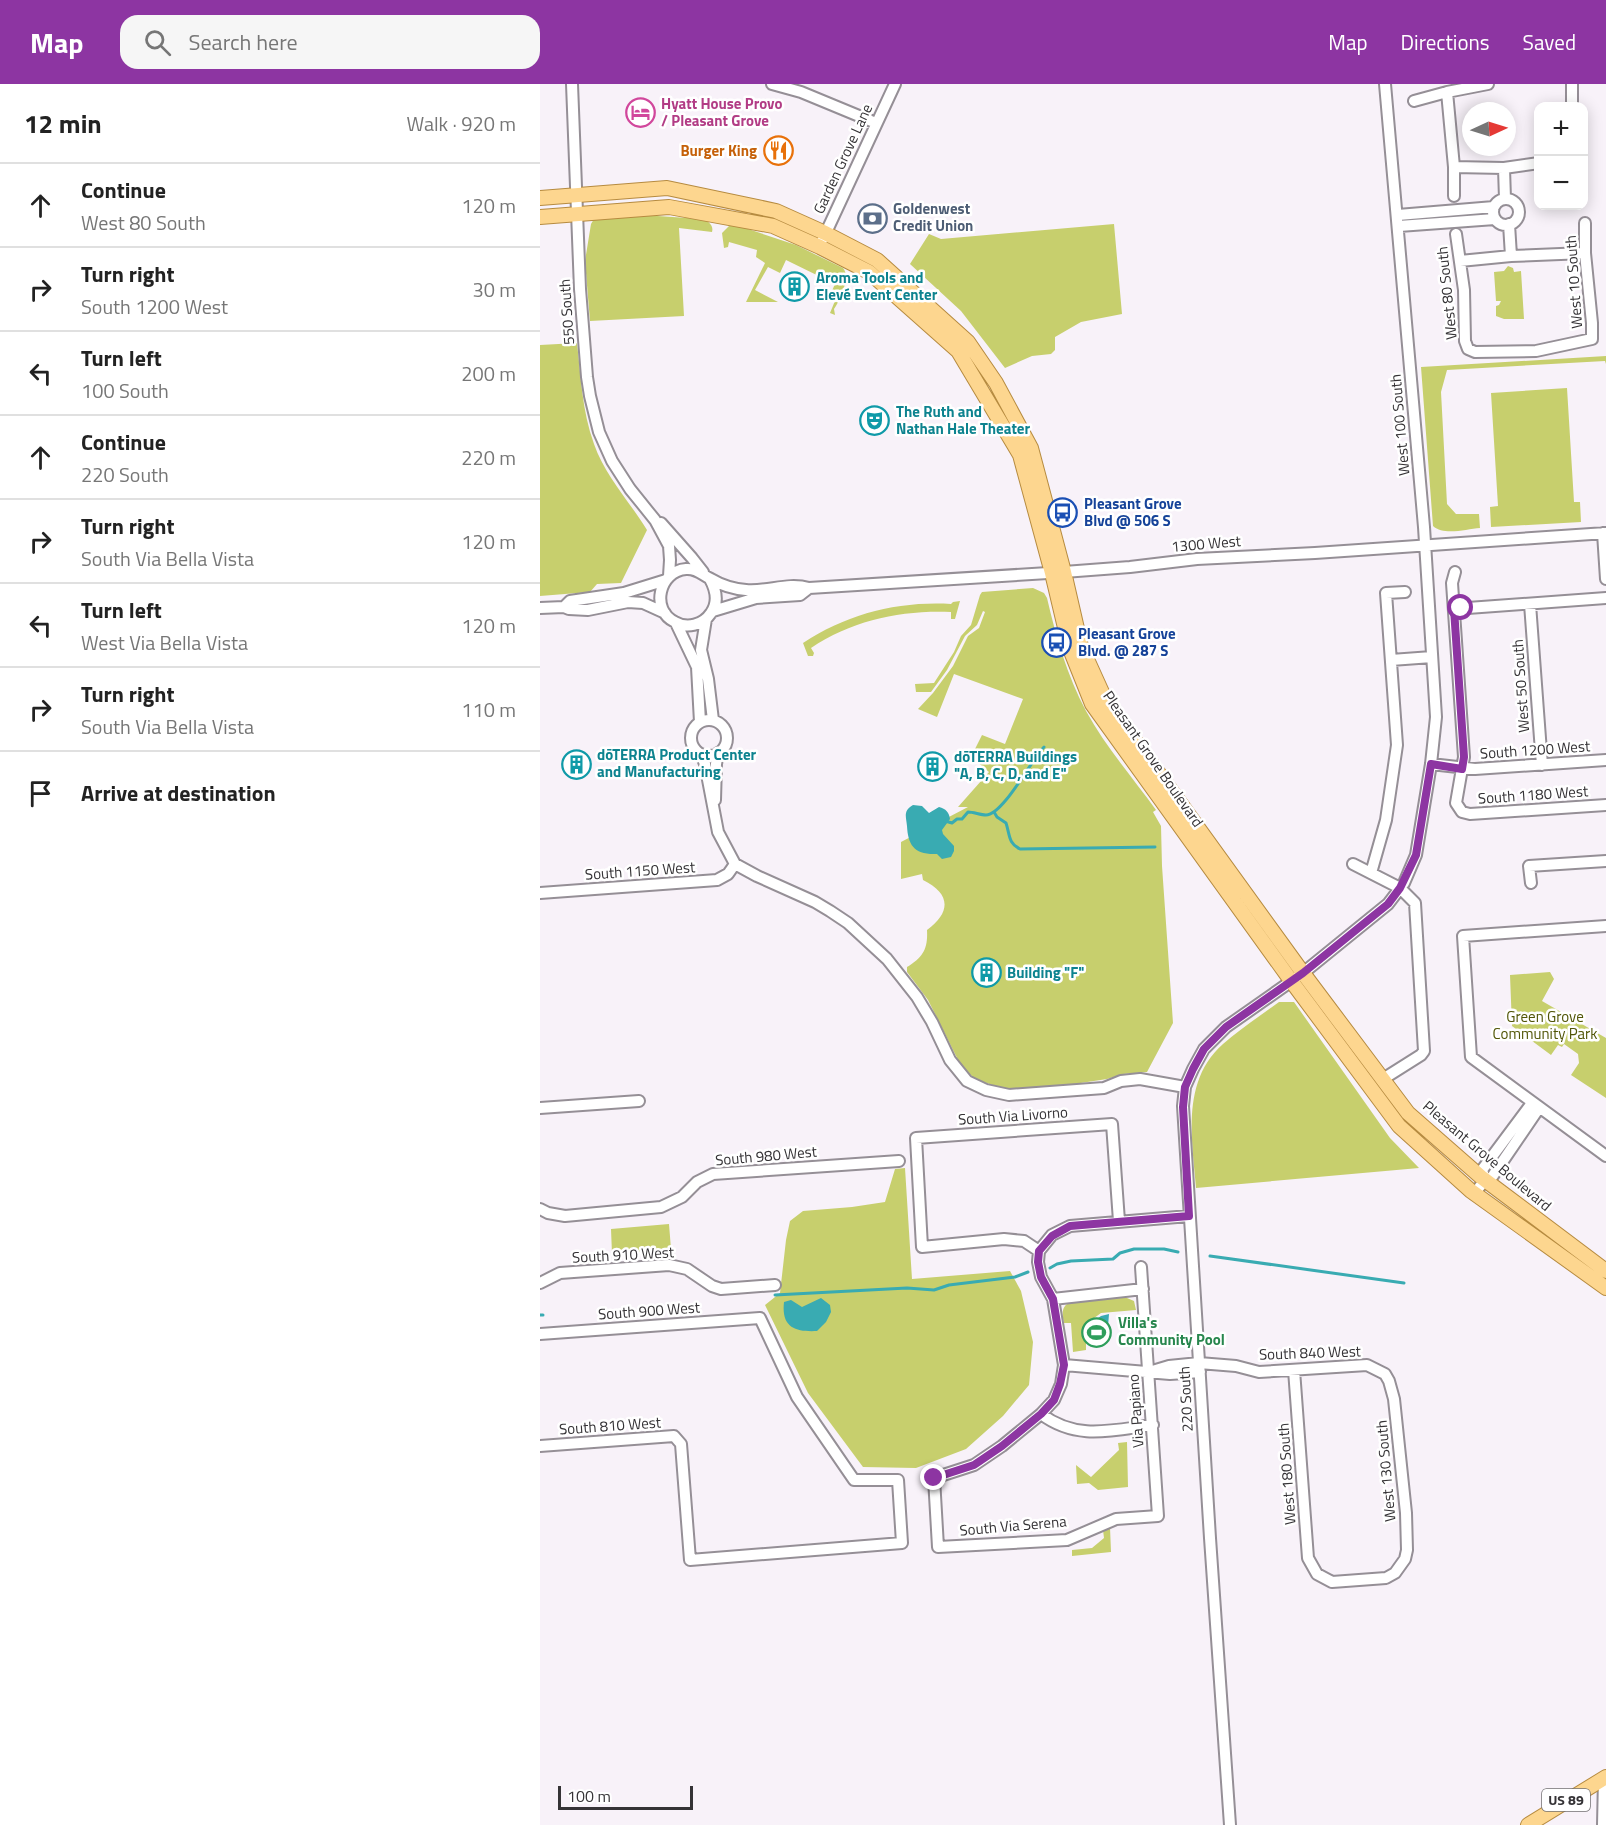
<!DOCTYPE html>
<meta charset="utf-8">
<style>
:root{--surface:#fff;--page:#f6f6f6;--text:#222;--muted:#767676;--line:#e0e0e0;--accent:#8d35a2}
body{margin:0;font-family:"Titillium Web",sans-serif;background:var(--page);color:var(--text)}
.controls{position:absolute;right:18px;top:18px;display:grid;overflow:hidden;border-radius:12px;box-shadow:0 3px 15px #0003}
.controls button{width:54px;height:54px;display:grid;place-items:center;padding:0;border:0;border-bottom:2px solid var(--line);background:var(--surface);color:var(--text);font:30px sans-serif}
.compass{position:absolute;left:922px;top:18px;width:54px;height:54px;border-radius:50%;background:var(--surface);box-shadow:0 3px 15px #0003;rotate:86deg}
.scale{position:absolute;left:18px;bottom:15px;width:135px;box-sizing:border-box;padding-left:6px;border:3px solid #353336;border-top:0;font-size:16px;line-height:21px;white-space:nowrap;color:#353336;-webkit-text-stroke:4px #fff;paint-order:stroke}
.stop{position:absolute;width:18px;height:18px;margin:-14px;border:4px solid #8d35a2;border-radius:50%;background:#fff}
.stop.end{background:#8d35a2;border-color:#fff;box-shadow:0 2px 6px #0008}
.list{margin:0;padding:0;list-style:none}
h2{display:flex;justify-content:space-between;align-items:center;height:78px;margin:0;padding:0 24px;font-size:26px}
h2 small{font-size:20px;font-weight:400;color:var(--muted)}
.list li{display:grid;grid-template-columns:39px 1fr auto;gap:18px;align-items:center;box-sizing:border-box;height:84px;padding:0 24px;border-top:2px solid var(--line)}
.list b{display:block;font-size:22px;white-space:nowrap}
.list p{margin:0;font-size:20px;white-space:nowrap;color:var(--muted)}
.list em{font-size:20px;font-style:normal;color:var(--muted)}
.icon{flex:none;width:33px;height:33px;fill:none;stroke:currentColor;stroke-width:2;stroke-linecap:round;stroke-linejoin:round}
.map{position:relative;flex:none;width:1066px;height:1741px;overflow:hidden}
header{display:flex;align-items:center;gap:36px;box-sizing:border-box;height:84px;padding:0 30px;background:var(--accent);color:#fff}
header strong{font-size:28px}
nav{display:flex;gap:33px;margin-inline-start:auto;font-size:21px}
.search{width:420px;height:54px;background:var(--page);display:flex;align-items:center;gap:15px;box-sizing:border-box;padding:0 21px;border-radius:18px;color:var(--muted);font-size:22px}
main{display:flex}
aside{flex:1;background:var(--surface)}
.map>svg:first-child{display:block}
.green{fill:#c7cf6d}
.water{fill:#39abb2}
.lines{fill:none;stroke-linecap:round;stroke-linejoin:round}
.stream{stroke:#39abb2;stroke-width:3}
.minor-casing{stroke:#958f96;stroke-width:14}
.major-casing{stroke:#b68b40;stroke-width:16}
.minor{stroke:#fff;stroke-width:10}
.major{stroke:#fdd68f;stroke-width:14}
.route{stroke:#8d35a2;stroke-width:8}
.labels{text-anchor:middle;stroke-width:5;stroke-linejoin:round;paint-order:stroke}
.shield{fill:#fff;stroke:#727072;stroke-width:1.5}
.shield-label{font-size:14px;font-weight:bold;fill:#353336}
.hotel-label{font-size:15px;font-weight:bold;fill:#b23c85;stroke:#fff;text-anchor:start}
.food-label{font-size:15px;font-weight:bold;fill:#c56008;stroke:#fff;text-anchor:end}
.street-label{font-size:15px;fill:#353336;stroke:#fff}
.service-label{font-size:15px;font-weight:bold;fill:#4e5e75;stroke:#fff;text-anchor:start}
.culture-label{font-size:15px;font-weight:bold;fill:#0d838f;stroke:#fff;text-anchor:start}
.transit-label{font-size:15px;font-weight:bold;fill:#164399;stroke:#fff;text-anchor:start}
.park-label{font-size:15px;fill:#515506;stroke:#fff}
.leisure-label{font-size:15px;font-weight:bold;fill:#27864d;stroke:#fff;text-anchor:start}
</style>
<header>
<strong>Map</strong>
<div class="search"><svg class="icon" aria-label="search" viewBox="0 0 24 24"><circle cx="10" cy="10" r="6"/><path d="M15 15l6 6"/></svg>Search here</div>
<nav><a>Map</a><a>Directions</a><a>Saved</a></nav>
</header>
<main>
<aside>
<h2>12 min<small>Walk · 920 m</small></h2>
<ul class="list">
<li><svg class="icon" aria-label="ahead" viewBox="0 0 24 24"><path d="M12 20V5M6 11l6-6 6 6"/></svg><div><b>Continue</b><p>West 80 South</p></div><em>120 m</em></li>
<li><svg class="icon" aria-label="right" viewBox="0 0 24 24"><path d="M7 20v-9h11M14 6l5 5-5 5"/></svg><div><b>Turn right</b><p>South 1200 West</p></div><em>30 m</em></li>
<li><svg class="icon" aria-label="left" viewBox="0 0 24 24"><path d="M17 20v-9H6M10 6l-5 5 5 5"/></svg><div><b>Turn left</b><p>100 South</p></div><em>200 m</em></li>
<li><svg class="icon" aria-label="ahead" viewBox="0 0 24 24"><path d="M12 20V5M6 11l6-6 6 6"/></svg><div><b>Continue</b><p>220 South</p></div><em>220 m</em></li>
<li><svg class="icon" aria-label="right" viewBox="0 0 24 24"><path d="M7 20v-9h11M14 6l5 5-5 5"/></svg><div><b>Turn right</b><p>South Via Bella Vista</p></div><em>120 m</em></li>
<li><svg class="icon" aria-label="left" viewBox="0 0 24 24"><path d="M17 20v-9H6M10 6l-5 5 5 5"/></svg><div><b>Turn left</b><p>West Via Bella Vista</p></div><em>120 m</em></li>
<li><svg class="icon" aria-label="right" viewBox="0 0 24 24"><path d="M7 20v-9h11M14 6l5 5-5 5"/></svg><div><b>Turn right</b><p>South Via Bella Vista</p></div><em>110 m</em></li>
<li><svg class="icon" aria-label="arrive" viewBox="0 0 24 24"><path d="M6 21V4h12l-3 4 3 4H6"/></svg><div><b>Arrive at destination</b></div></li>
</ul>
</aside>
<div class="map">
<svg width="1066" height="1741" viewBox="0 0 1066 1741">
<rect width="100%" height="100%" fill="#f8f2f9"/>
<path class="green" d="M 103,131 L 162,135 C 168,137 174,141 172,148 L 139,144 L 144,232 L 50,237 L 45,177 L 51,140 L 54,135 Z
M 574,140 L 582,230 L 541,238 L 515,253 L 515,266 L 511,270 L 492,272 L 465,284 L 421,227 L 370,180 L 389,150 L 401,155 Z
M 196,141 L 256,161 L 303,184 C 311,193 300,216 294,225 L 295,231 L 290,229 L 297,212 L 291,209 L 295,200 L 246,176 L 240,189 L 228,183 L 215,206 L 238,218 L 206,218 L 225,179 L 216,173 L 217,166 L 189,158 L 188,163 L 184,164 L 182,149 L 189,142 Z
M 968,182 L 973,184 L 974,188 L 981,187 L 984,235 L 964,235 L 956,232 L 956,222 L 959,221 L 961,217 L 956,217 L 954,188 L 964,187 Z
M 37,259 C 41,293 42,327 54,360 C 65,392 90,418 107,446 L 81,499 L 57,500 L 50,508 L 0,512 L 0,261 Z
M 1066,272 L 1066,280 L 1065,277 L 907,286 L 901,308 L 907,420 L 916,430 L 939,430 L 940,444 C 926,445 904,452 893,442 L 881,283 Z
M 1027,304 L 1034,418 L 1040,418 L 1041,438 L 951,443 L 950,423 L 958,422 L 951,309 Z
M 493,504 L 504,509 L 507,514 C 516,553 527,591 546,627 C 565,662 593,694 616,726 L 613,728 L 621,742 L 622,782 L 633,939 L 607,988 L 583,990 L 567,995 L 521,1002 L 464,1005 L 435,995 L 421,982 L 388,916 L 367,888 L 367,883 C 383,873 388,865 387,846 C 412,828 410,809 383,796 L 382,790 L 361,795 L 361,758 L 428,723 L 418,723 L 449,688 L 431,673 L 442,651 L 465,660 L 483,615 L 414,590 L 397,633 L 378,625 L 393,609 L 413,582 L 428,552 L 439,544 L 445,528 L 443,527 L 437,541 L 425,552 L 407,586 L 391,608 L 376,608 L 375,600 L 394,599 L 414,568 L 421,552 L 431,541 L 440,511 L 442,508 Z
M 420,517 L 415,535 L 411,535 L 411,528 C 361,526 313,536 271,564 L 274,569 L 273,572 L 268,572 L 263,559 C 307,530 358,517 411,520 L 413,518 Z
M 1010,888 L 1014,895 L 1002,917 L 1066,954 L 1066,1014 L 1031,991 L 1039,979 L 1038,970 L 1024,960 L 1022,963 L 1018,961 L 1011,971 L 972,942 L 970,891 Z
M 739,918 L 754,918 L 850,1054 L 879,1084 L 656,1104 C 652,1055 641,997 683,960 C 700,945 720,932 739,918 Z
M 365,1084 L 372,1195 L 470,1187 L 481,1207 L 493,1258 L 489,1301 L 463,1332 L 426,1365 L 376,1384 L 323,1383 L 268,1309 L 225,1221 L 240,1209 L 246,1156 L 250,1137 L 263,1127 L 312,1123 L 345,1118 L 355,1085 Z
M 129,1140 L 131,1165 L 72,1170 L 71,1145 Z
M 581,1214 L 587,1214 L 594,1217 L 596,1226 L 561,1229 L 546,1240 L 546,1266 L 533,1268 L 531,1239 L 524,1239 C 522,1230 521,1223 530,1218 Z
M 587,1358 L 588,1403 L 558,1406 L 549,1399 L 537,1400 L 536,1381 L 551,1393 L 579,1366 L 578,1359 Z
M 570,1443 L 571,1468 L 532,1472 L 532,1466 L 552,1464 L 564,1454 L 563,1446 Z"/>
<path class="water" d="M 373,721 L 382,722 L 389,729 L 399,723 C 406,725 409,728 410,735 L 402,746 L 403,750 L 414,762 L 414,767 L 411,773 L 402,775 L 397,770 C 374,771 368,761 367,742 C 366,732 363,727 373,721 Z
M 281,1214 L 290,1221 L 291,1228 L 286,1238 L 277,1247 C 256,1248 241,1244 244,1218 L 251,1216 L 262,1223 Z
M 569,1230 L 567,1255 L 547,1254 L 547,1242 L 561,1232 Z"/>
<g class="lines">
<path class="stream" d="M 454,728 L 457,733 L 466,739 C 470,751 468,759 480,765 L 615,763
M 405,737 L 412,739 L 417,735 L 422,735 L 428,728 C 434,728 440,731 446,731 C 463,731 492,675 504,663
M 670,1172 L 864,1199
M 510,1184 L 517,1180 L 531,1177 L 573,1175 L 580,1169 L 594,1165 L 624,1165 L 638,1168
M 235,1211 L 367,1204 L 394,1206 L 409,1201 L 475,1193 L 488,1188
M 0,1231 L 3,1231"/>
<defs>
<path id="minor" d="M 32,0 L 40,205 L 47,293 L 50,312 L 59,348 L 72,377 L 90,405 L 115,436 L 129,462 L 130,476 L 129,492
M 232,0 L 261,8 L 336,39
M 1032,0 L 1032,22
M 907,8 L 914,83 L 914,112
M 874,17 L 907,8 L 948,0
M 914,83 L 964,84 L 999,79
M 964,84 L 965,115
M953 128a13 13 0 1 1 26 0a13 13 0 1 1-26 0Z
M 858,131 L 954,123
M 969,140 L 971,172
M 859,142 L 955,135
M 916,150 L 924,206 L 925,257 L 928,265 L 935,268 L 996,267 L 1052,255 L 1052,239 L 1045,169 L 1045,139
M 283,155 L 355,0
M 920,177 L 971,172 L 1045,169
M 121,439 L 152,474 L 163,488
M 1063,449 L 1066,495
M 915,488 L 912,499 L 924,673 L 916,719 L 922,728 L 930,730 L 1066,721
M 170,495 C 176,506 179,518 171,529 C 163,541 147,545 135,538 C 110,526 119,487 146,485 C 157,484 162,491 171,495 C 181,501 194,505 206,506 C 228,508 247,498 269,504 L 524,488 L 590,483 L 657,475 L 775,469 L 1066,449
M 990,520 L 1002,681
M 24,523 L 30,517 L 84,509 L 126,496
M 0,524 L 24,523 L 29,525 L 48,526 L 88,518 L 103,519 L 125,529
M 914,525 L 1066,514
M 173,527 L 216,514 L 260,511 L 269,504
M 166,535 L 161,566 L 168,595 L 173,636
M 136,539 L 157,583 L 160,638
M 851,576 L 892,573
M151 654a18 18 0 1 1 36 0a18 18 0 1 1-36 0Z
M 161,670 L 165,680 L 178,748 L 195,780 L 217,792 L 275,818 L 290,827 L 308,839 L 347,875 L 377,913 L 392,938 L 410,976 L 427,997 L 446,1006 L 469,1011 L 564,1004 L 581,997 L 600,995 L 645,1003
M 891,680 L 935,685 L 1066,676
M 175,716 L 176,680 L 178,669
M 813,780 L 860,804 L 875,819 L 884,967 L 881,971 L 843,995
M 831,789 L 846,736 L 857,661 L 846,509 L 865,508
M 991,799 L 989,782 L 1066,777
M 0,809 L 177,796 L 188,790 L 195,780
M 1066,842 L 923,852 L 931,973 L 1066,1072
M 0,1024 L 99,1017
M 945,1096 L 942,1086 L 992,1019
M 934,1110 L 945,1096 L 952,1093 L 999,1024
M 0,1125 L 8,1129 L 25,1132 L 121,1123 L 142,1113 L 157,1098 L 173,1090 L 359,1077
M 499,1167 L 498,1178 L 501,1193 L 513,1215 L 524,1281 L 521,1300 L 514,1316 L 501,1330 L 462,1362 L 434,1381 L 394,1394 L 398,1463 L 527,1456 L 576,1435 L 618,1432 L 601,1183
M 499,1167 L 484,1157 L 464,1155 L 382,1163 L 376,1054 L 572,1040 L 579,1137
M 499,1167 L 512,1151 L 530,1142 L 649,1132
M 0,1199 L 20,1189 L 129,1181 L 147,1185 L 172,1202 L 181,1205 L 235,1201
M 513,1215 L 603,1205
M 0,1250 L 220,1234 L 257,1313 L 314,1396 L 358,1396 L 362,1459 L 150,1476 L 141,1360 L 134,1352 L 0,1362
M 524,1281 L 630,1290 L 660,1288
M 609,1288 L 629,1282 L 659,1279 L 696,1282 L 719,1288 L 827,1281 L 845,1290 L 849,1297 L 854,1315 L 866,1429 L 867,1466 L 865,1475 L 855,1489 L 846,1494 L 792,1498 L 777,1490 L 768,1474 L 754,1286
M 501,1330 C 537,1357 572,1346 613,1341
M 690,1741 L 670,1454 L 643,1022 L 645,1003 L 653,985 L 664,965 L 686,943 L 763,889 L 848,820 L 864,799 L 876,771 L 891,680 L 896,633 L 884,443 L 845,0
M 1063,1741 L 1064,1694"/>
<path id="major" d="M 0,114 L 127,104 L 236,127 L 285,149 L 337,176 L 428,258 L 456,299 L 491,364 L 524,488 L 541,562 L 565,615 L 763,889 L 868,1029 L 941,1093 L 1066,1187
M 0,133 L 129,123 L 233,142 L 280,163 L 329,188 L 418,267 L 480,371 L 512,489 L 530,565 L 552,620 L 752,898 L 859,1042 L 931,1107 L 1066,1204
M 988,1741 L 1066,1693"/>
</defs>
<use href="#minor" class="minor-casing"/>
<use href="#major" class="major-casing"/>
<use href="#minor" class="minor"/>
<use href="#major" class="major"/>
</g>
<g class="lines">
<path class="route" d="M 394,1394 L 434,1381 L 462,1362 L 501,1330 L 514,1316 L 520,1300 L 524,1281 L 513,1215 L 501,1193 L 498,1178 L 499,1167 L 512,1152 L 530,1142 L 649,1132 L 643,1023 L 645,1003 L 653,985 L 664,965 L 686,943 L 763,889 L 848,820 L 860,804 L 876,771 L 891,680 L 922,685 L 924,673 L 914,525 L 921,524"/>
</g>
<defs>
<symbol id="hotel-ring" viewBox="-11 -11 22 22"><circle r="9.5" fill="#fff" stroke="#d1479c" stroke-width="1.5"/><path d="M-6-4.5h1.5V1H6V5H4.5V3h-9V5H-6ZM-4 0a1.8 1.8 0 1 1 3.6 0ZM.5 0V-2.5h3Q6-2.5 6 0Z" fill="#d1479c"/></symbol>
<symbol id="restaurant-ring" viewBox="-11 -11 22 22"><circle r="9.5" fill="#fff" stroke="#e8710a" stroke-width="1.5"/><path d="M-5-6h1v4h1v-4h1v4h1v-4h1v5L-1.5 .5V6h-2V.5L-5-1ZM5-6V6H3V1.5H1.5Q1.5-4 5-6Z" fill="#e8710a"/></symbol>
<symbol id="bank-ring" viewBox="-11 -11 22 22"><circle r="9.5" fill="#fff" stroke="#5c6f8a" stroke-width="1.5"/><path d="M-6-4H6V4H-6ZM0-2.3a2.3 2.3 0 1 0 0 4.6a2.3 2.3 0 1 0 0-4.6Z" fill="#5c6f8a"/></symbol>
<symbol id="building-ring" viewBox="-11 -11 22 22"><circle r="9.5" fill="#fff" stroke="#0f9aa8" stroke-width="1.5"/><path d="M-4-6H4V6H1V3H-1V6H-4ZM-2.5-4.3h1.7v1.8h-1.7ZM.8-4.3h1.7v1.8H.8ZM-2.5-1h1.7V.8h-1.7ZM.8-1h1.7V.8H.8Z" fill="#0f9aa8"/></symbol>
<symbol id="theatre-ring" viewBox="-11 -11 22 22"><circle r="9.5" fill="#fff" stroke="#0f9aa8" stroke-width="1.5"/><path d="M-5-5.5Q0-4 5-5.5V0Q5 5 0 6Q-5 5-5 0ZM-3.3-2.5H-1v1.5H-3.3ZM1-2.5H3.3v1.5H1ZM-2.8 1Q0 5.5 2.8 1Z" fill="#0f9aa8"/></symbol>
<symbol id="bus-ring" viewBox="-11 -11 22 22"><circle r="9.5" fill="#fff" stroke="#1a4fb4" stroke-width="1.5"/><path d="M-5-6H5V4H4V6H2V4H-2V6H-4V4H-5ZM-3.5-4V0h7V-4ZM-3.5 1.2v1.5H-2V1.2ZM2 1.2v1.5H3.5V1.2Z" fill="#1a4fb4"/></symbol>
<symbol id="stadium-ring" viewBox="-11 -11 22 22"><circle r="9.5" fill="#fff" stroke="#2e9e5b" stroke-width="1.5"/><path d="M0-5a6.5 5 0 1 0 0 10a6.5 5 0 1 0 0-10ZM-3.5-1.8h7v3.6h-7Z" fill="#2e9e5b"/></symbol>
</defs>
<g fill-rule="evenodd">
<use href="#hotel-ring" x="84" y="12" width="33" height="33"/>
<use href="#restaurant-ring" x="222" y="50" width="33" height="33"/>
<use href="#bank-ring" x="316" y="118" width="33" height="33"/>
<use href="#building-ring" x="238" y="186" width="33" height="33"/>
<use href="#theatre-ring" x="318" y="320" width="33" height="33"/>
<use href="#bus-ring" x="506" y="412" width="33" height="33"/>
<use href="#bus-ring" x="500" y="542" width="33" height="33"/>
<use href="#building-ring" x="20" y="664" width="33" height="33"/>
<use href="#building-ring" x="376" y="666" width="33" height="33"/>
<use href="#building-ring" x="430" y="872" width="33" height="33"/>
<use href="#stadium-ring" x="540" y="1232" width="33" height="33"/>
</g>
<g class="labels">
<rect class="shield" x="1002" y="1705" width="48" height="22" rx="4.5"/>
<g class="shield-label">
<text x="1026" y="1721">US 89</text>
</g>
<g class="hotel-label">
<text x="121" y="25">Hyatt House Provo<tspan x="121" dy="17">/ Pleasant Grove</tspan></text>
</g>
<g class="food-label">
<text x="217" y="72">Burger King</text>
</g>
<g class="street-label">
<text transform="translate(303 75) rotate(-65)" y="5">Garden Grove Lane</text>
<text transform="translate(1034 198) rotate(-94)" y="5">West 10 South</text>
<text transform="translate(907 209) rotate(-96)" y="5">West 80 South</text>
<text transform="translate(27 228) rotate(-94)" y="5">550 South</text>
<text transform="translate(860 341) rotate(-95)" y="5">West 100 South</text>
<text transform="translate(666 460) rotate(-5)" y="5">1300 West</text>
<text transform="translate(981 602) rotate(-94)" y="5">West 50 South</text>
<text transform="translate(995 666) rotate(-4)" y="5">South 1200 West</text>
<text transform="translate(613 675) rotate(55)" y="5">Pleasant Grove Boulevard</text>
<text transform="translate(993 711) rotate(-4)" y="5">South 1180 West</text>
<text transform="translate(100 787) rotate(-4)" y="5">South 1150 West</text>
<text transform="translate(473 1032) rotate(-4)" y="5">South Via Livorno</text>
<text transform="translate(226 1072) rotate(-5)" y="5">South 980 West</text>
<text transform="translate(947 1072) rotate(40)" y="5">Pleasant Grove Boulevard</text>
<text transform="translate(83 1171) rotate(-3)" y="5">South 910 West</text>
<text transform="translate(109 1227) rotate(-4)" y="5">South 900 West</text>
<text transform="translate(770 1269) rotate(-2)" y="5">South 840 West</text>
<text transform="translate(646 1315) rotate(-93)" y="5">220 South</text>
<text transform="translate(596 1327) rotate(-94)" y="5">Via Papiano</text>
<text transform="translate(70 1342) rotate(-4)" y="5">South 810 West</text>
<text transform="translate(846 1387) rotate(-95)" y="5">West 130 South</text>
<text transform="translate(747 1390) rotate(-94)" y="5">West 180 South</text>
<text transform="translate(473 1442) rotate(-5)" y="5">South Via Serena</text>
</g>
<g class="service-label">
<text x="353" y="130">Goldenwest<tspan x="353" dy="17">Credit Union</tspan></text>
</g>
<g class="culture-label">
<text x="276" y="199">Aroma Tools and<tspan x="276" dy="17">Elevé Event Center</tspan></text>
<text x="356" y="333">The Ruth and<tspan x="356" dy="17">Nathan Hale Theater</tspan></text>
<text x="57" y="676">dōTERRA Product Center<tspan x="57" dy="17">and Manufacturing</tspan></text>
<text x="414" y="678">dōTERRA Buildings<tspan x="414" dy="17">"A, B, C, D, and E"</tspan></text>
<text x="467" y="894">Building "F"</text>
</g>
<g class="transit-label">
<text x="544" y="425">Pleasant Grove<tspan x="544" dy="17">Blvd @ 506 S</tspan></text>
<text x="538" y="555">Pleasant Grove<tspan x="538" dy="17">Blvd. @ 287 S</tspan></text>
</g>
<g class="park-label">
<text x="1005" y="938">Green Grove<tspan x="1005" dy="17">Community Park</tspan></text>
</g>
<g class="leisure-label">
<text x="578" y="1244">Villa's<tspan x="578" dy="17">Community Pool</tspan></text>
</g>
</g>
</svg>
<div class="controls">
<button>+</button>
<button>−</button>
</div>
<svg class="compass" viewBox="-18 -18 36 36"><path d="M0-13l5 13h-10z" fill="#e53935"/><path d="M0 13l5-13h-10z" fill="#767676"/></svg>
<div class="scale">100 m</div>
<div class="stop" style="left:921px;top:524px"></div>
<div class="stop end" style="left:394px;top:1394px"></div>
</div>
</main>
